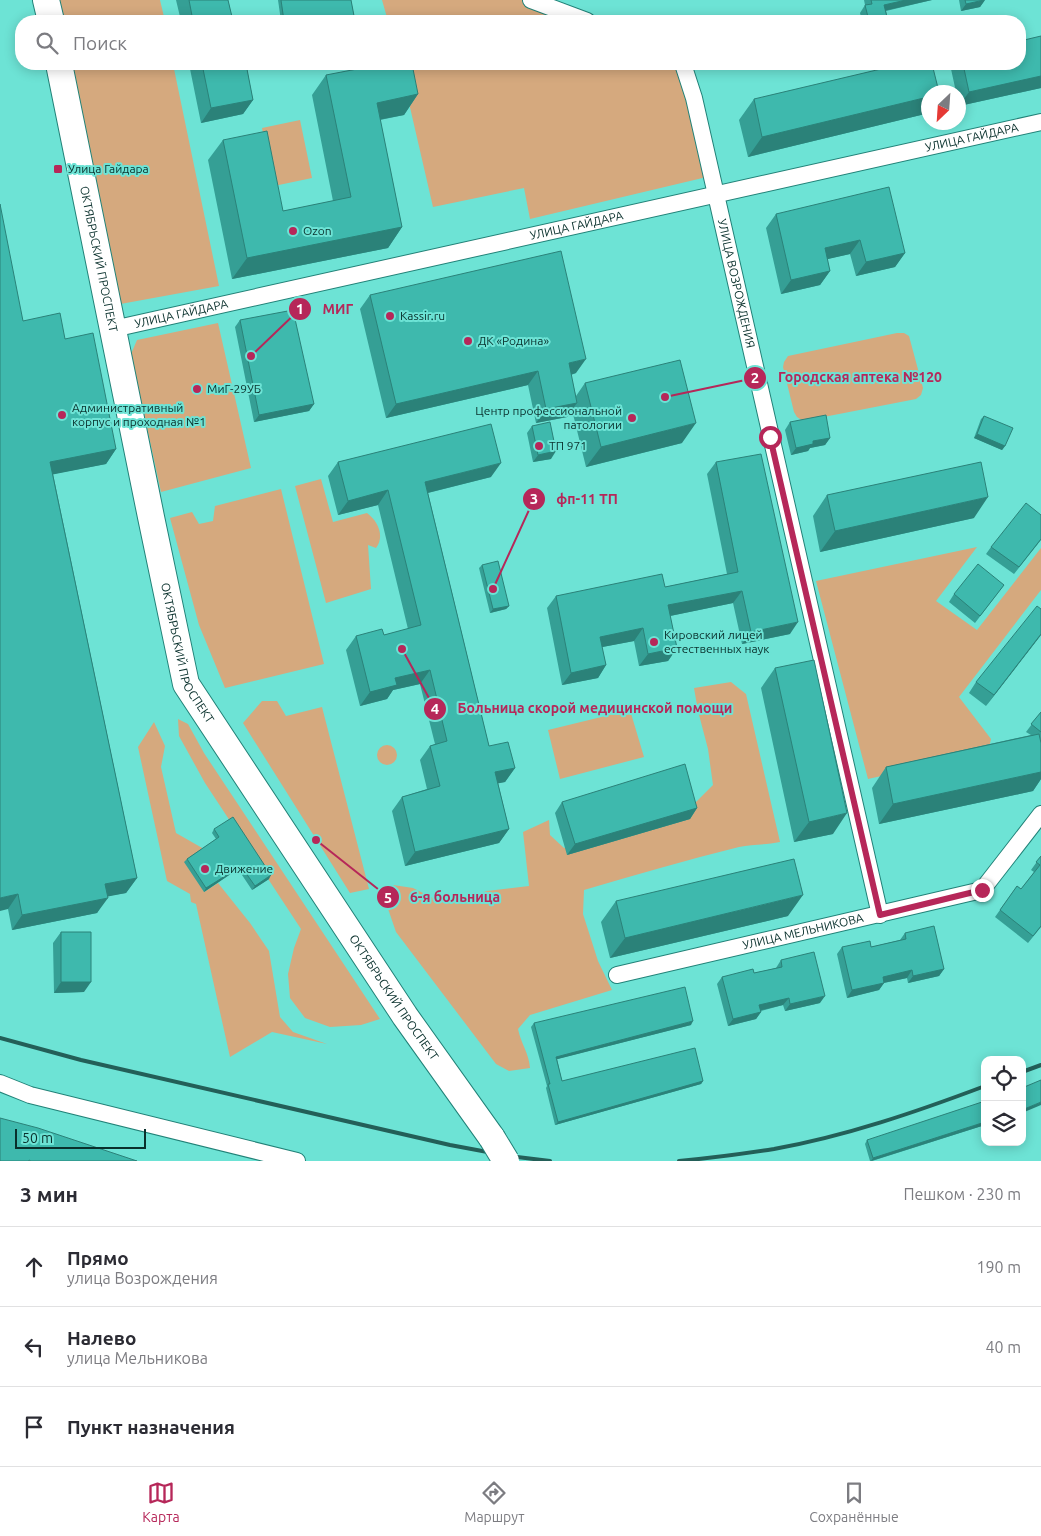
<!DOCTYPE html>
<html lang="ru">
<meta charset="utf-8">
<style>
:root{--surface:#fff;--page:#f2f2f3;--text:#2b2b33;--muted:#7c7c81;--line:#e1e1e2;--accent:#b62759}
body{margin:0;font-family:Ubuntu,sans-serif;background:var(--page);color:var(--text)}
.controls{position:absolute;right:15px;bottom:15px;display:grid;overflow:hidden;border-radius:10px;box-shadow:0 2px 12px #0003}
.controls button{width:45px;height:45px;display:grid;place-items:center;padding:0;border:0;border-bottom:1px solid var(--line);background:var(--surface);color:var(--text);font:25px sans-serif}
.compass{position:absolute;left:921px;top:85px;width:45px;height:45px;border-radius:50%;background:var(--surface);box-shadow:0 2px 12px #0003;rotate:205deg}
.scale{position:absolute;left:15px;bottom:12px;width:131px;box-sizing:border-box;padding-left:5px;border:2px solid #09302c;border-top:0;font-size:14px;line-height:18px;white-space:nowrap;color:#09302c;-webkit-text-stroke:4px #6de3d5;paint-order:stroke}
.stop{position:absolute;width:15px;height:15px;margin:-11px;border:4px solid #b62759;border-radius:50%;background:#fff}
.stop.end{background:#b62759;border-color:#fff;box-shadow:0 1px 5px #0008}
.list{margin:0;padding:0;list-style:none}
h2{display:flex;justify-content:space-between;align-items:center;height:65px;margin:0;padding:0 20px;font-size:21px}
h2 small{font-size:16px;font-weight:400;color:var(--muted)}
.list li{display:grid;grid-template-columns:32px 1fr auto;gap:15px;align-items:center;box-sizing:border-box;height:80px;padding:0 20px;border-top:1px solid var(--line)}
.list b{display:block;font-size:19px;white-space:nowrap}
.list p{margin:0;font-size:16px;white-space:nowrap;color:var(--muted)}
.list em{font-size:16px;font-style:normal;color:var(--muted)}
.icon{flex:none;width:28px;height:28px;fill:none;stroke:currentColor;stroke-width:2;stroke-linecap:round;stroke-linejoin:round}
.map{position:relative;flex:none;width:1041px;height:1161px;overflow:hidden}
.search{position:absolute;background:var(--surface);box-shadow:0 2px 12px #0003;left:15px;right:15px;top:15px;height:55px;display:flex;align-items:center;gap:12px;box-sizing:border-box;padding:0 18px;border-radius:20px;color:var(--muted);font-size:19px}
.sheet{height:305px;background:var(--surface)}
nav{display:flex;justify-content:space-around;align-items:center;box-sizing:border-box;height:70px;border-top:1px solid var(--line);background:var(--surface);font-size:14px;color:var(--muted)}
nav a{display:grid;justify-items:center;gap:2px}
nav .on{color:var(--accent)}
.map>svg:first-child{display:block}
.green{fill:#d5a97e}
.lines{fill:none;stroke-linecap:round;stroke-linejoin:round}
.street-casing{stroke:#228278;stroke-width:18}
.primary-casing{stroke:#228278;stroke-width:28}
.street{stroke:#fff;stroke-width:16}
.primary{stroke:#fff;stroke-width:26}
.rail{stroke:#235f58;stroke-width:4}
.primary-bridge-casing{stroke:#228278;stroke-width:28;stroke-linecap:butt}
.primary-bridge{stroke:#fff;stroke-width:26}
.wall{fill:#359f95}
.shaded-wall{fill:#2b8279}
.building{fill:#3eb9ad;stroke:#2b8279}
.route{stroke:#b62759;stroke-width:6}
.poi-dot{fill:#b62759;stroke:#6de3d5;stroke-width:2}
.labels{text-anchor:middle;stroke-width:4;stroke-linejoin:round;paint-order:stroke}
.street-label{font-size:12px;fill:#09302c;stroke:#6de3d5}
.poi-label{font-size:12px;fill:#09302c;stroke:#6de3d5;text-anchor:start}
.leader{fill:none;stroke:#b62759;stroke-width:2}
.callout-dot{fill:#b62759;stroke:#6de3d5;stroke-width:2}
.mark-label{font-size:15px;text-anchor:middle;font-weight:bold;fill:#fff}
.callout-label{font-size:14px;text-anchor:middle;font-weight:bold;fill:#b62759;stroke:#6de3d5;stroke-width:4;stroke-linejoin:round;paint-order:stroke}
</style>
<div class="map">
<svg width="1041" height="1161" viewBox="0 0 1041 1161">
<rect width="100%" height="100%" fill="#6de3d5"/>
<path class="green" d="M 55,0 L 160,0 L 165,21 L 59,21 Z
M 382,0 L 531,0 L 588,21 L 388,21 Z
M 68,64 L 173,64 L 219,286 L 115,305 Z
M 400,64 L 683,64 L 711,176 L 530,219 L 524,188 L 433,207 Z
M 300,120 L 312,178 L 274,186 L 262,128 Z
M 218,323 L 251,468 L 161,492 L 131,354 L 137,340 Z
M 897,333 L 904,333 L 909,336 L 923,388 L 921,395 L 916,399 L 803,421 L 797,417 L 794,412 L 783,367 L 784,362 L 788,356 Z
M 321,479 L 333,522 L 367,513 C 378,521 385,536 376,548 L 368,545 L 371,589 L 326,603 L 295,486 Z
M 281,489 L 324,664 L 225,688 L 199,625 L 170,518 L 192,512 L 199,524 L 213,521 L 215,506 Z
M 977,547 L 936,601 L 977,630 L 1041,548 L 1041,590 L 959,697 L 991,739 L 988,752 L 868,779 L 816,581 Z
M 731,682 L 746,694 L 780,842 C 766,845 752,844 739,847 C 687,860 635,875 584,890 L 583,914 L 598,961 L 612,990 L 530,1015 L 518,1029 C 521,1044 529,1053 530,1068 L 509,1071 L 496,1064 L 396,932 L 385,900 L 393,885 L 413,888 L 437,900 L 460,899 L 487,891 L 529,886 L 523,832 L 549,820 L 550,835 L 564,848 L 679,819 L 713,785 L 708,749 L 698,711 L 694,688 Z
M 262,701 L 277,701 L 286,716 L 322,707 L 369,889 L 350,893 L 243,723 Z
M 630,710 L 644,757 L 560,779 L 548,730 Z
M 178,719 L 188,724 L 204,753 L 380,1019 L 361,1025 L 330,1027 L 305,1018 L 290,998 L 288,974 L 294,948 L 301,929 L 205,783 L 179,736 Z
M 154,722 L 165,746 L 161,767 L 176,833 L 204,849 L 204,892 L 218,883 L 250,923 L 269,951 L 280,1017 L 293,1032 L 327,1044 L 272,1032 L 230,1057 L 196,904 L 191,902 L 190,894 L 167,881 L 138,747 Z
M377 755a10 10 0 1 1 20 0a10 10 0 1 1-20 0Z"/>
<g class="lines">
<defs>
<g id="street">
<path d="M 531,0 L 587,21"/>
<path id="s1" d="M 683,64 L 694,98 L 880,915"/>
<path id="s2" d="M 113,329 L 1041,122"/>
<path id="s3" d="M 617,975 L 982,890 L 1041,814"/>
<path d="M 0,1083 L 30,1095 L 297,1161"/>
</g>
<g id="primary">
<path d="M 46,0 L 51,21"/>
<path id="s4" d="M 59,64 L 151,517 L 186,684 L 405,1016 L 492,1138"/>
</g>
</defs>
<use href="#street" class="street-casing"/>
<use href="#primary" class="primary-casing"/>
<use href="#street" class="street"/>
<use href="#primary" class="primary"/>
<path class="rail" d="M 0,1038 L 81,1060 L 450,1145 L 509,1156 L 550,1161
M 1022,1072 L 1041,1065
M 679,1161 C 711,1158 742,1154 774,1149 C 846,1136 916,1112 985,1086"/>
<defs>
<path id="primary-bridge" d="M 492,1138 L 506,1161"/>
</defs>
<use href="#primary-bridge" class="primary-bridge-casing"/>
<use href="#primary-bridge" class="primary-bridge"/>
</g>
<path class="wall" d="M 176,0 L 228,0 L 233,21 L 181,21 Z
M 278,0 L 351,0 L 355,21 L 281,21 Z
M 864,0 L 932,0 L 886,11 L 888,21 L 862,21 L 860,13 L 865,5 Z
M 959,0 L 985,0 L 980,7 L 961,11 Z
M 1041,36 L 1041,88 L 959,106 L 958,102 L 958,92 L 956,92 L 951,69 L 955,64 L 1020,64 Z
M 189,64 L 246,64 L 253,100 L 243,114 L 201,123 Z
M 326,75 L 418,94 L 404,115 L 380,120 L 402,227 L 388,248 L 232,279 L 208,160 L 223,140 L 283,211 L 333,201 L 312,95 Z
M 928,92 L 928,110 L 925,114 L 748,157 L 739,120 L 754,99 Z
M 776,214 L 905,253 L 895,267 L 856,276 L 850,254 L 827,259 L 830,271 L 820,285 L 781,294 L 766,228 Z
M 370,295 L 576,373 L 571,375 L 576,396 L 585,383 L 682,443 L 586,467 L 572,410 L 567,417 L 536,423 L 528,385 L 386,418 L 360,309 Z
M 240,320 L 314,404 L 309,411 L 254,422 L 235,327 Z
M 23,321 L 65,339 L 116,449 L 106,464 L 53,474 L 137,878 L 126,893 L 107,896 L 97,913 L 12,930 L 8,909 Z
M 984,416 L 1005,446 L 1002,450 L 974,438 L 981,419 Z
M 790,422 L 830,438 L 825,445 L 810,448 L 808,451 L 791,455 L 785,430 Z
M 532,426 L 551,459 L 533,462 L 527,433 Z
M 338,462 L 491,477 L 428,493 L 489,746 L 515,768 L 505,782 L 498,783 L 509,829 L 499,843 L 405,866 L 392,811 L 402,797 L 427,789 L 420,760 L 430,746 L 435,744 L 420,684 L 393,690 L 387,699 L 360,706 L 346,650 L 356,636 L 384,635 L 408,629 L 378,505 L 338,515 L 328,476 Z
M 716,462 L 790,634 L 742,644 L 733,603 L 670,616 L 677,648 L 668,661 L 639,666 L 634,641 L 602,647 L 606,665 L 598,678 L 562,685 L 547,608 L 556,596 L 665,587 L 727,574 L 707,474 Z
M 827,495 L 974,518 L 820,552 L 813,516 Z
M 1041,515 L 1041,540 L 1014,574 L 986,554 L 991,547 Z
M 482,565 L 509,606 L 506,609 L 490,613 L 479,568 Z
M 1004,585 L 975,623 L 949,602 L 954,594 Z
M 1041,635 L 986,706 L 969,693 L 976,682 Z
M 775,668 L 833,834 L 794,842 L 761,688 Z
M 1041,712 L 1041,779 L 1033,791 L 879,824 L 872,788 L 886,767 L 1031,735 L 1026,732 Z
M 562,802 L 697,808 L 690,819 L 567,855 L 555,813 Z
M 214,829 L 269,879 L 252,890 L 238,869 L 204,892 L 184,862 L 187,859 L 216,839 L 212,833 Z
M 1041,856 L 1041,927 L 1028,943 L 995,917 L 1017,886 L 1021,889 L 1034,872 L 1031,870 Z
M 616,901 L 788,916 L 610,958 L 601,922 Z
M 61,932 L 84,992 L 54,993 L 53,943 Z
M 905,933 L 944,969 L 939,976 L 908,983 L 907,978 L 884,983 L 879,990 L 847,998 L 837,954 L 842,947 L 871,947 L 900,940 Z
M 781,960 L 820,1003 L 785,1011 L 783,1005 L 761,1011 L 761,1012 L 756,1019 L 728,1026 L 717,984 L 722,977 L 754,973 L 776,968 Z
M 534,1023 L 691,1025 L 557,1059 L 562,1081 L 703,1081 L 701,1084 L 555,1125 L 546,1088 L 547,1086 L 531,1027 Z
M 985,1125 L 872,1161 L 870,1161 L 865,1144 L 867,1140 Z"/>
<path class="shaded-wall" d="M 906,0 L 932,0 L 879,12 L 884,5 Z
M 985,0 L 980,7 L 961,11 L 966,4 Z
M 1041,76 L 1041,88 L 959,106 L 969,92 Z
M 418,94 L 404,115 L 362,123 L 377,103 Z
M 928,97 L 928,110 L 925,114 L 748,157 L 762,137 Z
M 253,100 L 243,114 L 201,123 L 211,108 Z
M 402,227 L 388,248 L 232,279 L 247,258 Z
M 860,240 L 850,254 L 815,262 L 825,248 Z
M 905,253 L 895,267 L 856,276 L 866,262 Z
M 830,271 L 820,285 L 781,294 L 791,280 Z
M 586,359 L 576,373 L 559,378 L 569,363 Z
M 538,371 L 528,385 L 386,418 L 396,404 Z
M 577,403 L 567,417 L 536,423 L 546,409 Z
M 314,404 L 309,411 L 254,422 L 259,415 Z
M 696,423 L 682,443 L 586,467 L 601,447 Z
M 977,434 L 1005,446 L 1002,450 L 974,438 Z
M 830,438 L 825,445 L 810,448 L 808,451 L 791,455 L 796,448 L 813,441 Z
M 116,449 L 106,464 L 40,477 L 50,462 Z
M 556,451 L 551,459 L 533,462 L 538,455 Z
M 501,463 L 491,477 L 415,496 L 425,482 Z
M 388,490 L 378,505 L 338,515 L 348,501 Z
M 988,497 L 974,518 L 820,552 L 835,531 Z
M 742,591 L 733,603 L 660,618 L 668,605 Z
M 509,606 L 506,609 L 490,613 L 493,609 Z
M 798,622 L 790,634 L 742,644 L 751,632 Z
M 643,628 L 634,641 L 592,649 L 600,637 Z
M 1041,634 L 1041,635 L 986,706 L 994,695 Z
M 677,648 L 668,661 L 639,666 L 648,654 Z
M 606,665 L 598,678 L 562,685 L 571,673 Z
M 430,670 L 420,684 L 393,690 L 387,699 L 360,706 L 370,692 L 395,678 Z
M 515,768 L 505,782 L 485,786 L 495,772 Z
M 1041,772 L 1041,779 L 1033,791 L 879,824 L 893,804 Z
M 697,808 L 690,819 L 567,855 L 575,844 Z
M 847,813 L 833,834 L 794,842 L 809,822 Z
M 509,829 L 499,843 L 405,866 L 415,852 Z
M 241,866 L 238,869 L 204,892 L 206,888 Z
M 271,875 L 269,879 L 252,890 L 255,886 Z
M 137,878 L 126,893 L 95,899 L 105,884 Z
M 18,894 L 8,909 L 0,911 L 0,898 Z
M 803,895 L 788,916 L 610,958 L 625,938 Z
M 108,898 L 97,913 L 12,930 L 22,915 Z
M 944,969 L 939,976 L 908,983 L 913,976 Z
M 912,970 L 907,978 L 878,984 L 883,977 Z
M 61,982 L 91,982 L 84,992 L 54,993 Z
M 884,983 L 879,990 L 847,998 L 852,990 Z
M 825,996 L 820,1003 L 785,1011 L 790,1004 Z
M 789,998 L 783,1005 L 754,1012 L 759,1005 Z
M 761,1012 L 756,1019 L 728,1026 L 733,1019 Z
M 693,1021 L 691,1025 L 554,1060 L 556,1057 Z
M 703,1081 L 701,1084 L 555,1125 L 558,1122 Z
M 1041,1102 L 1041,1105 L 1022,1113 L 1022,1110 Z
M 985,1122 L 985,1125 L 871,1161 L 873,1158 Z"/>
<path class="building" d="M 189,0 L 228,0 L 233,21 L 193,21 Z
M 281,0 L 351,0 L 355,21 L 284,21 Z
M 871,0 L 906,0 L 884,5 L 888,21 L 869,21 L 865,5 L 872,4 Z
M 965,0 L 984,0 L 966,4 Z
M 1041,36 L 1041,76 L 969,92 L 963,64 L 1020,64 L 1020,41 Z
M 202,64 L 246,64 L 253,100 L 211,108 Z
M 383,64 L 412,64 L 418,94 L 377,103 L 402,227 L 247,258 L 223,140 L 267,131 L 283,211 L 351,197 L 326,75 Z
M 902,64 L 932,64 L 939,92 L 928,92 L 928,97 L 762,137 L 754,99 Z
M 889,187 L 905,253 L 866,262 L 860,240 L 825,248 L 830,271 L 791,280 L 776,214 Z
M 0,204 L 23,321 L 60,313 L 65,339 L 93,333 L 116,449 L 50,462 L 137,878 L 105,884 L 108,898 L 22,915 L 18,894 L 0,898 Z
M 561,251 L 586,359 L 569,363 L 577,403 L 546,409 L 538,371 L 396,404 L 370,295 Z
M 293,310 L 314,404 L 259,415 L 240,320 Z
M 680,360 L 696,423 L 601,447 L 585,383 Z
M 826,415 L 830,438 L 813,441 L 813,444 L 796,448 L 790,422 Z
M 984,416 L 1013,428 L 1005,446 L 977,434 Z
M 550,422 L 556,451 L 538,455 L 532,426 Z
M 491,424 L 501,463 L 425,482 L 489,746 L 508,742 L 515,768 L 495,772 L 509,829 L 415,852 L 402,797 L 440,786 L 430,746 L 447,741 L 430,670 L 395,678 L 397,685 L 370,692 L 356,636 L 382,629 L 384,635 L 421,625 L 388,490 L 348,501 L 338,462 Z
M 761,454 L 798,622 L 751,632 L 742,591 L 668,605 L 677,648 L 648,654 L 643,628 L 600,637 L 606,665 L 571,673 L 556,596 L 662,574 L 665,587 L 738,572 L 716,462 Z
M 981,462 L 988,497 L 835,531 L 827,495 Z
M 1026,503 L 1041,515 L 1041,539 L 1019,567 L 991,547 Z
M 498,561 L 509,606 L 493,609 L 482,565 Z
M 978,564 L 1004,585 L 980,616 L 954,594 Z
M 1037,606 L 1041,609 L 1041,634 L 994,695 L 976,682 Z
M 814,660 L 847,813 L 809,822 L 775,668 Z
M 1041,712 L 1041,732 L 1031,724 Z
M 1039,734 L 1041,743 L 1041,772 L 893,804 L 886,767 Z
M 685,764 L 697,808 L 575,844 L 562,802 Z
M 233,817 L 271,875 L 255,886 L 241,866 L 206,888 L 187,859 L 219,837 L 214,829 Z
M 1041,856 L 1041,926 L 1033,936 L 1000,910 L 1017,886 L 1021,889 L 1040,865 L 1036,862 Z
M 794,859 L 803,895 L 625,938 L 616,901 Z
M 934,926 L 944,969 L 913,976 L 912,970 L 883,977 L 884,983 L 852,990 L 842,947 L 870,941 L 871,947 L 906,939 L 905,933 Z
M 61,932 L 91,932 L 91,982 L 61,982 Z
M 814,952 L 825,996 L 790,1004 L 789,998 L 759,1005 L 761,1012 L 733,1019 L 722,977 L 753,969 L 754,973 L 782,967 L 781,960 Z
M 685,987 L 693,1021 L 556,1057 L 562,1081 L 695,1048 L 703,1081 L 558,1122 L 548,1084 L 550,1084 L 534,1023 Z
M 1041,1080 L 1041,1102 L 1022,1110 L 1022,1088 Z
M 985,1101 L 985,1122 L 873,1158 L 867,1140 Z
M 0,1118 L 38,1128 L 137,1161 L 31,1161 L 29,1160 L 29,1161 L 0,1161 Z"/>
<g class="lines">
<path class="route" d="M 770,437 L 880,915 L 982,890"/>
</g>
<g class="poi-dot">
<rect x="53" y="164" width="10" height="10" rx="2.5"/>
<circle cx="293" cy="231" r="5"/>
<circle cx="390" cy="316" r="5"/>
<circle cx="468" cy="341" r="5"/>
<circle cx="197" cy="389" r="5"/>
<circle cx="62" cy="415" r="5"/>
<circle cx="632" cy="418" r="5"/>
<circle cx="539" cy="446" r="5"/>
<circle cx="654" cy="642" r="5"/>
<circle cx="205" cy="869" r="5"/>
</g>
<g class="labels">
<g class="street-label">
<text dy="4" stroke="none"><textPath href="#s2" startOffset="880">УЛИЦА ГАЙДАРА</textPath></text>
<text dy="4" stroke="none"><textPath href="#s2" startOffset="475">УЛИЦА ГАЙДАРА</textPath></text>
<text dy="4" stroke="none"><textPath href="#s4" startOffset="199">ОКТЯБРЬСКИЙ ПРОСПЕКТ</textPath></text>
<text dy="4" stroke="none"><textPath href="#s1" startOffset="226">УЛИЦА ВОЗРОЖДЕНИЯ</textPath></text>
<text dy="4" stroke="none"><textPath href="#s2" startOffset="70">УЛИЦА ГАЙДАРА</textPath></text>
<text dy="4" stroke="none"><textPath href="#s4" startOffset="604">ОКТЯБРЬСКИЙ ПРОСПЕКТ</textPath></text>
<text dy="4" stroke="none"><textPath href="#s3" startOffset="191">УЛИЦА МЕЛЬНИКОВА</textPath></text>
<text dy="4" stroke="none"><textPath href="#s4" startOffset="1009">ОКТЯБРЬСКИЙ ПРОСПЕКТ</textPath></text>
</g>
<g class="poi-label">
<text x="68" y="173">Улица Гайдара</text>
<text x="303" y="235">Ozon</text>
<text x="400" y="320">Kassir.ru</text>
<text x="478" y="345">ДК «Родина»</text>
<text x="207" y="393">МиГ-29УБ</text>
<text x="72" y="412">Административный<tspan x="72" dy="14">корпус и проходная №1</tspan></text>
<text x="622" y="415" text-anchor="end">Центр профессиональной<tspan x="622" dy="14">патологии</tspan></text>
<text x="549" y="450">ТП 971</text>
<text x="664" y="639">Кировский лицей<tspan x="664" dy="14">естественных наук</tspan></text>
<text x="215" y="873">Движение</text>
</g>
</g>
<path class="leader" d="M251 356L300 309M665 397L755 378M493 589L534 499M402 649L435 709M316 840L388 897"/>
<g class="callout-dot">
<circle cx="251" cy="356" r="5"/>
<circle cx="665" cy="397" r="5"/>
<circle cx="493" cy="589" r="5"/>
<circle cx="402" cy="649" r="5"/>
<circle cx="316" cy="840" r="5"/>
<circle cx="300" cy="309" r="12"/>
<circle cx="755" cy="378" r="12"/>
<circle cx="534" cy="499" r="12"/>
<circle cx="435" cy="709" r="12"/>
<circle cx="388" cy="897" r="12"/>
</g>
<g class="mark-label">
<text x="300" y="314">1</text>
<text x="755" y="383">2</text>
<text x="534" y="504">3</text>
<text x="435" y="714">4</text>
<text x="388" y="903">5</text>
</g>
<g class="callout-label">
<text x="338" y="314">МИГ</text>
<text x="860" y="382">Городская аптека №120</text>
<text x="587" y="504">фп-11 ТП</text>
<text x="595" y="713">Больница скорой медицинской помощи</text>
<text x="455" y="902">6-я больница</text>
</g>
</svg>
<div class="controls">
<button><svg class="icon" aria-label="locate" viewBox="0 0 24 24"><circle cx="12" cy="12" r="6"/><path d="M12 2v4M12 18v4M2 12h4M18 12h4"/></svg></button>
<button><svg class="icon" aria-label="layers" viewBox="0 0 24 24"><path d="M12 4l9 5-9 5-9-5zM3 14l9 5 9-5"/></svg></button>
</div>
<svg class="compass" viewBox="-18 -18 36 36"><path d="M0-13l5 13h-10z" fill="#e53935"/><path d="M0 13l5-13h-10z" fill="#7c7c81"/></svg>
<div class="scale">50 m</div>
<div class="stop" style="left:770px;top:437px"></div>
<div class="stop end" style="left:982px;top:890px"></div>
<div class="search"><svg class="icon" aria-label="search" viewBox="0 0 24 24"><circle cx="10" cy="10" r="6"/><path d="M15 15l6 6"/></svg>Поиск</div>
</div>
<section class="sheet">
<h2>3 мин<small>Пешком · 230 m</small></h2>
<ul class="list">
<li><svg class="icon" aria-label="ahead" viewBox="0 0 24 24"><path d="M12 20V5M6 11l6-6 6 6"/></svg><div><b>Прямо</b><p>улица Возрождения</p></div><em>190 m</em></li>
<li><svg class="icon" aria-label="left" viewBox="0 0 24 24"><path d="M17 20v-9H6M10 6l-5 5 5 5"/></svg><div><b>Налево</b><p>улица Мельникова</p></div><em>40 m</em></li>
<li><svg class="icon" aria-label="arrive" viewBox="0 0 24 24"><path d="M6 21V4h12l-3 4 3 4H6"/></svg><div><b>Пункт назначения</b></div></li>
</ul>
</section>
<nav>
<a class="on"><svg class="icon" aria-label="map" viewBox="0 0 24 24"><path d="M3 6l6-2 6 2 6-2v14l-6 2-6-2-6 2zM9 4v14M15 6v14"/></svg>Карта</a>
<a><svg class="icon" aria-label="directions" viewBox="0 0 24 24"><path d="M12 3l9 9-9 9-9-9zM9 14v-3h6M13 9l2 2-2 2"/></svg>Маршрут</a>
<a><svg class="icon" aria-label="saved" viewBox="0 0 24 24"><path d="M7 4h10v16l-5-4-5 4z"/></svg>Сохранённые</a>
</nav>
